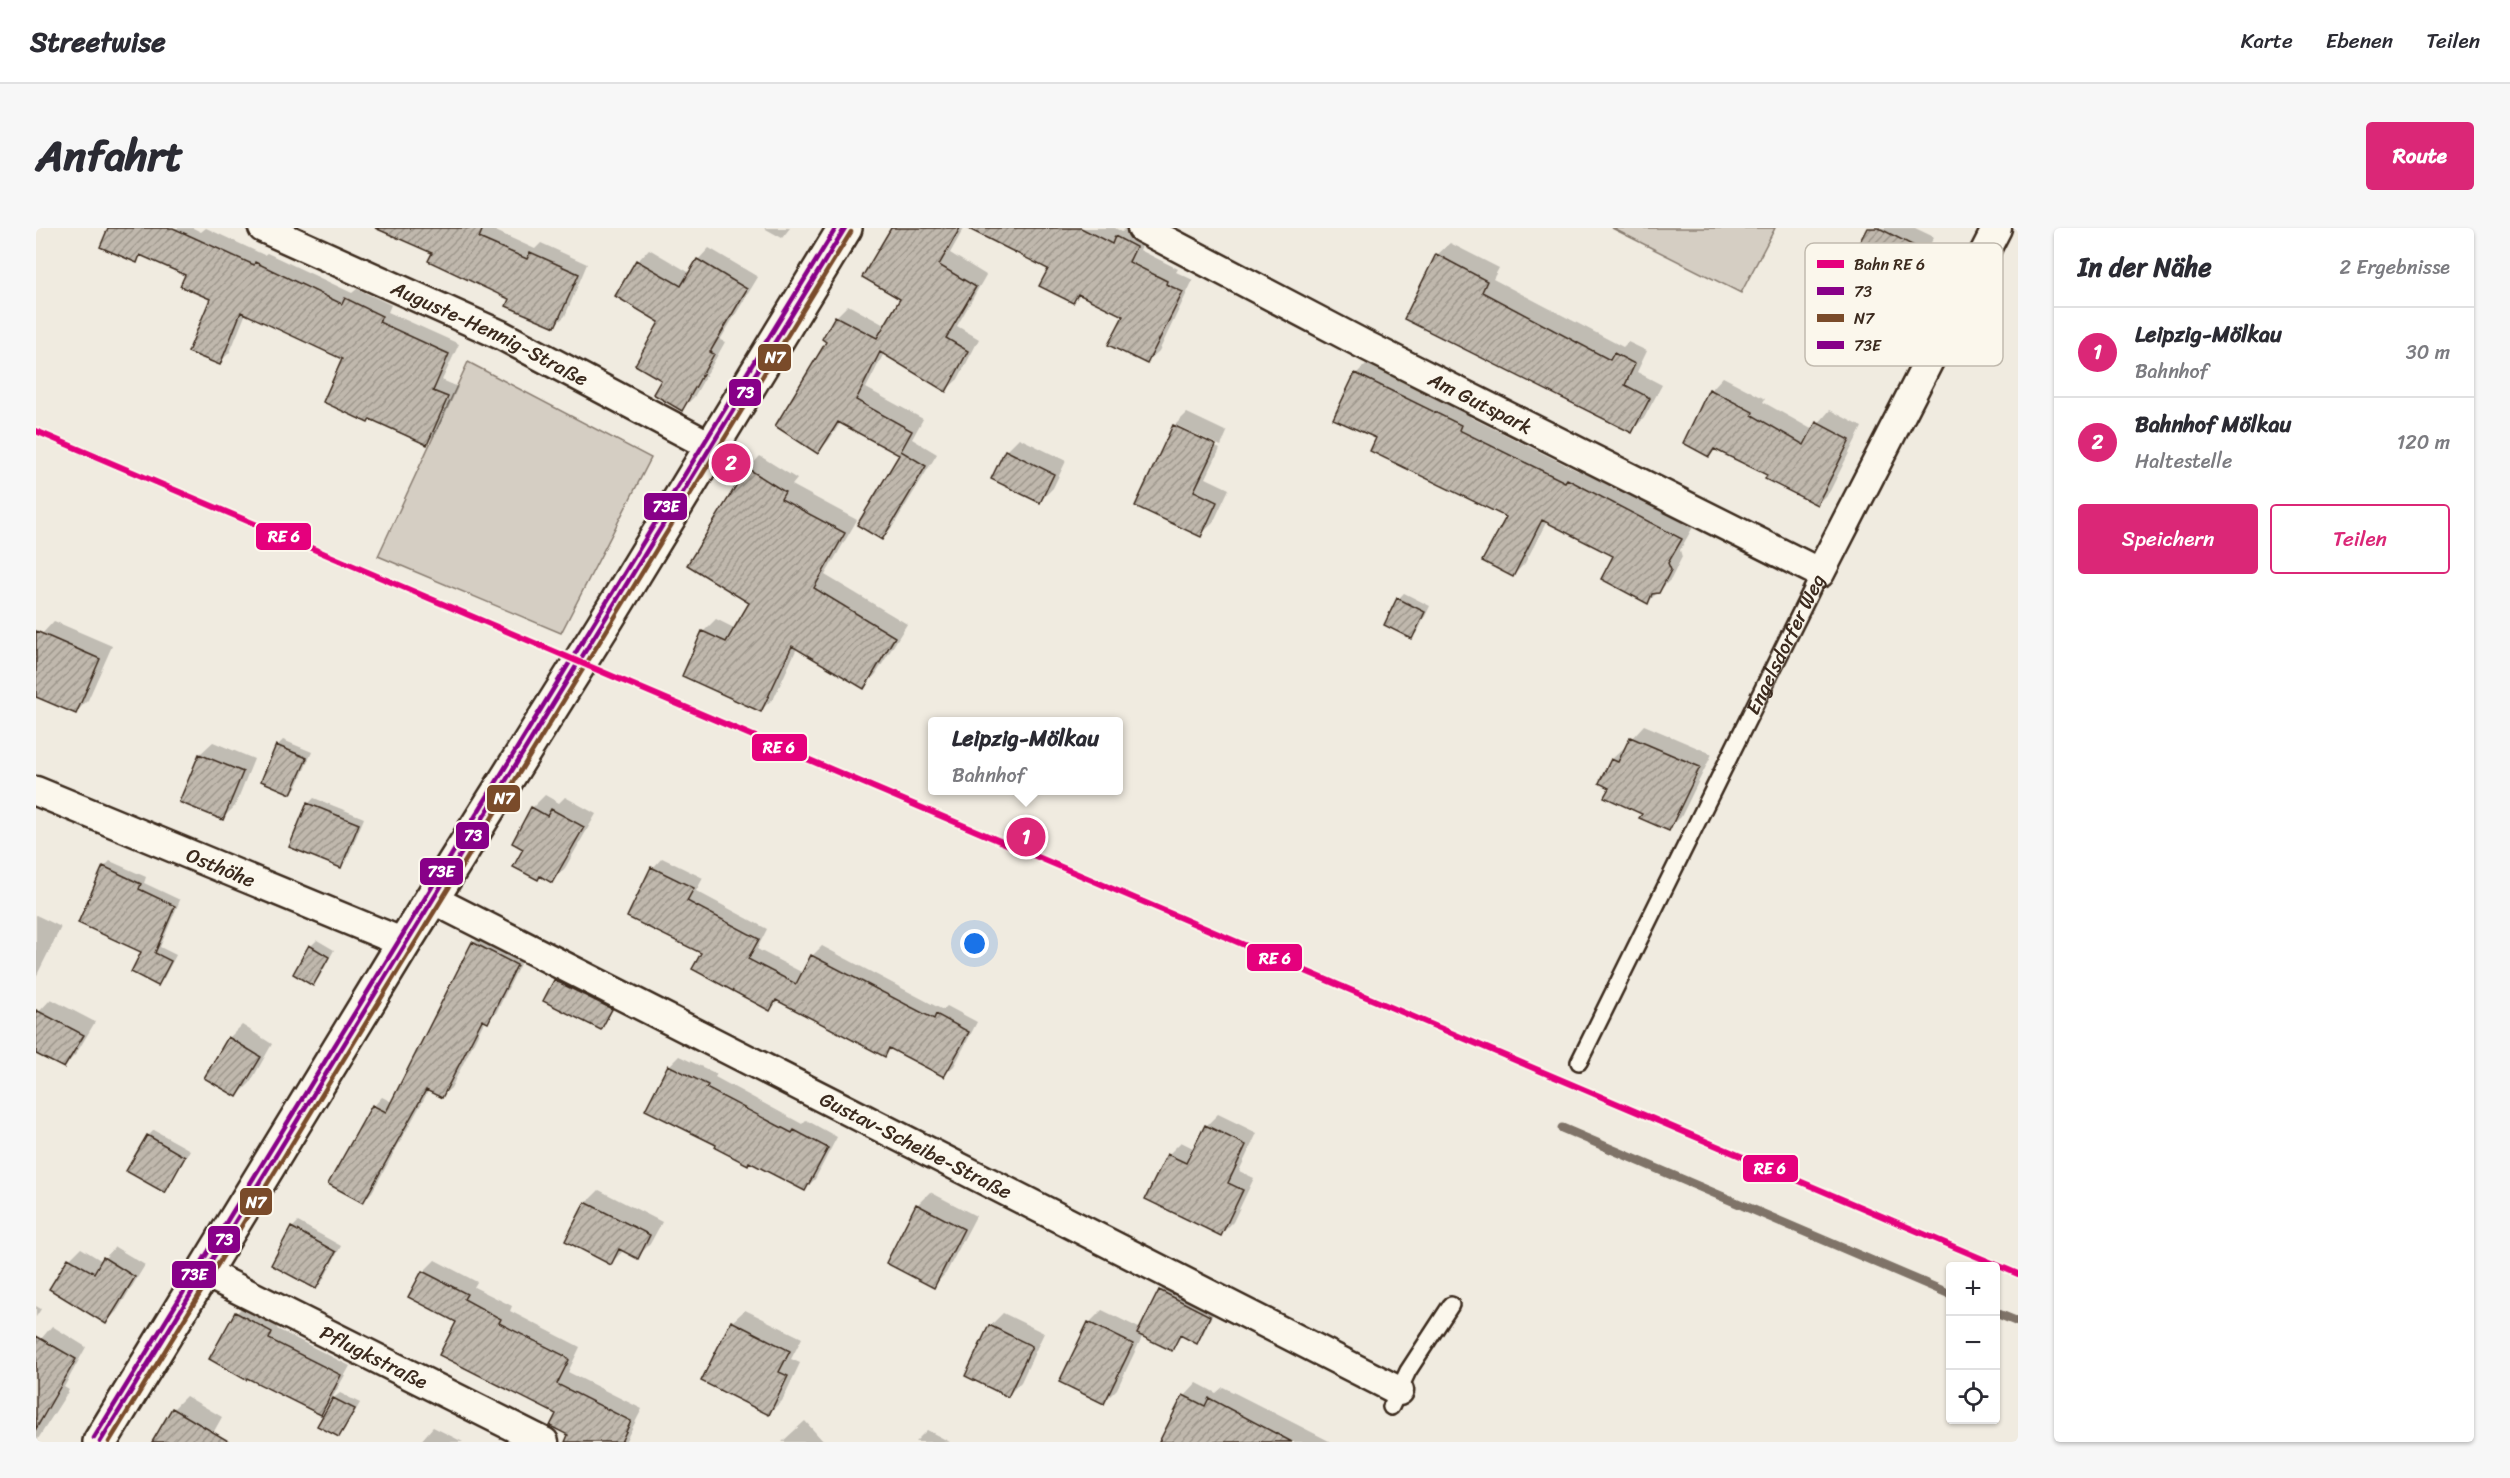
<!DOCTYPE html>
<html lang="de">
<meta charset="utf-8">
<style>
:root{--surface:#fff;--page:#f7f7f7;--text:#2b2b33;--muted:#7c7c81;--line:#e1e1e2;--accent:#db2777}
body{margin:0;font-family:Sriracha,sans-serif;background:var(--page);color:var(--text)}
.controls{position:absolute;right:18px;bottom:18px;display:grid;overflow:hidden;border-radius:6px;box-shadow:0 2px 4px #0004}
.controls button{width:54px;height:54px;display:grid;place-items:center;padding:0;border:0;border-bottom:2px solid var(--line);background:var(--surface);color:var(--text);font:30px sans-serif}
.you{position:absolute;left:939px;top:716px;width:21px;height:21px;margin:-15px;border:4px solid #fff;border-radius:50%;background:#1a73e8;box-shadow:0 0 0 9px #1a73e833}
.badge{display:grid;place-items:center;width:39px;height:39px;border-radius:50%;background:var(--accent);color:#fff;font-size:20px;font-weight:700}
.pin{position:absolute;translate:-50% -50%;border:3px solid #fff;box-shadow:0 2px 6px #0006}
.popup{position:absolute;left:892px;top:489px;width:195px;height:78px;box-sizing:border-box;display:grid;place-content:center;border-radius:6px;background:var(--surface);filter:drop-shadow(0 2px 4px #0005);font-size:20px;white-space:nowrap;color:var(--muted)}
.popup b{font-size:22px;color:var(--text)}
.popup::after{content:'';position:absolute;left:50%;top:100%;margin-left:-12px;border:12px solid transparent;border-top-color:var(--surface)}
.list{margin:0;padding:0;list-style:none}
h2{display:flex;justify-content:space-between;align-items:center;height:78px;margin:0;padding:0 24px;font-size:26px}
h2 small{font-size:20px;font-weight:400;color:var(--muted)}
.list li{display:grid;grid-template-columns:39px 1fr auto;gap:18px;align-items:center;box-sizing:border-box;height:90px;padding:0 24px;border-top:2px solid var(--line)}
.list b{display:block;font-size:22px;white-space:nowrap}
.list p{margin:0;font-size:20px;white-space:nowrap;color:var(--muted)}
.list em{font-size:20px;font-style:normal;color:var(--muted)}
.actions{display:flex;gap:12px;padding:18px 24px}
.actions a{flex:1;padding:14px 0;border:2px solid var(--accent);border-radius:6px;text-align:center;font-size:21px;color:var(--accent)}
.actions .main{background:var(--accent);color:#fff}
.icon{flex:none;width:33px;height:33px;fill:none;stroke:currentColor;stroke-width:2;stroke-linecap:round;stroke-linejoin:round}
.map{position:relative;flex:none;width:1982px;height:1214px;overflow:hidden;border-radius:6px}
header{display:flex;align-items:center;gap:36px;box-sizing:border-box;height:84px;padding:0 30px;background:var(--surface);border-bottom:2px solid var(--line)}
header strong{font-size:28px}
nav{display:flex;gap:33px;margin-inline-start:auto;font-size:21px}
.intro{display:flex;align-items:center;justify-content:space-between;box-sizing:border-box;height:144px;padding:0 36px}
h1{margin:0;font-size:42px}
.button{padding:15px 27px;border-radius:6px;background:var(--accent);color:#fff;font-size:21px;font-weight:700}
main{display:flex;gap:36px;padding:0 36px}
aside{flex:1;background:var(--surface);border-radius:6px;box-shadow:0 2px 4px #0004}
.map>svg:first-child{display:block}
.grass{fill:#d5cec3;stroke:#887c70;stroke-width:1.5}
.shadow{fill:#0003}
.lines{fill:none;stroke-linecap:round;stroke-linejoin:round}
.stream{stroke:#7f7367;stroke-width:9}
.building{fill:url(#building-hatch);stroke:#3b2a1e;stroke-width:1.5}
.lane-casing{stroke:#3b2a1e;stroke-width:20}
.street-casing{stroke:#3b2a1e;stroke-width:33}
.secondary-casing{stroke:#3b2a1e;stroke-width:38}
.lane{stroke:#fbf7ec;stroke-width:15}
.street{stroke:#fbf7ec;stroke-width:28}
.secondary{stroke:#fbf7ec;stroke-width:33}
.bus-1-casing{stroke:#fbf7ec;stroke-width:9}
.bus-2-casing{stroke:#fbf7ec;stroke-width:9}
.bus-3-casing{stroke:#fbf7ec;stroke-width:9}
.bus-1{stroke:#808;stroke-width:4.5}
.bus-2{stroke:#7a4b2a;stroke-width:4.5}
.bus-3{stroke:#808;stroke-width:4.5}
.rail-1-casing{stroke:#fbf7ec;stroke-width:10}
.rail-1{stroke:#e5007d;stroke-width:6}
.labels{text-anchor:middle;stroke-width:4.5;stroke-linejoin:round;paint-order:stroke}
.street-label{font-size:20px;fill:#3b2a1e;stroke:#fbf7ec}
.key{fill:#fbf7ec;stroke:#c1baae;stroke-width:1.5}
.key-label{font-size:16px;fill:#3b2a1e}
.line-badge{stroke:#fbf7ec;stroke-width:2}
.badge-label{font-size:16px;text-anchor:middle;font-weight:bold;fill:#fff}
</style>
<header>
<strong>Streetwise</strong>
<nav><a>Karte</a><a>Ebenen</a><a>Teilen</a></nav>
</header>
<div class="intro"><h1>Anfahrt</h1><a class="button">Route</a></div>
<main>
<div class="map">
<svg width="1982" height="1214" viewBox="0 0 1982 1214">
<defs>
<pattern id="building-hatch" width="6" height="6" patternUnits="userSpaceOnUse" patternTransform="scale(1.5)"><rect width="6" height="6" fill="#c0b8ad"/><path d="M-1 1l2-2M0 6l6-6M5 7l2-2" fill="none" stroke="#9d968c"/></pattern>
</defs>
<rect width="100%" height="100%" fill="#f0ebe0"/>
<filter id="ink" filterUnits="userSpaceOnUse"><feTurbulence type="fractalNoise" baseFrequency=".0167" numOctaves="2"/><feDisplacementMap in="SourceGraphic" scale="12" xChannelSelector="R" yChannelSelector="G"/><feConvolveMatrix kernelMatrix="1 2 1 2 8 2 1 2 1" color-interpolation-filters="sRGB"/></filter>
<g filter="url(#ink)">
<path class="grass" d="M 1576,0 L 1739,0 L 1705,65 Z
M 432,134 L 615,230 L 525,405 L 342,328 Z"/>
<path class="shadow" d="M 73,0 L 157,0 L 165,4 L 170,0 L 228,27 L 231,25 L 316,65 L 321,61 L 355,77 L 352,84 L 423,116 L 406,152 L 422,159 L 401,205 L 390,215 L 308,131 L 210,85 L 194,124 L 183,135 L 176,70 L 151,46 L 107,27 L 100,33 Z
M 343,0 L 453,0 L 499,21 L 505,15 L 551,36 L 529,88 L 519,97 L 398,24 Z
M 728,0 L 754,0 L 746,10 Z
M 871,0 L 928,0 L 914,25 L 950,47 L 921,98 L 943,111 L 922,151 L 910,162 L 848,125 L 830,160 L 887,191 L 876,211 L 901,226 L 857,298 L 846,310 L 865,227 L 805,194 L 793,212 L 782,224 L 792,113 L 788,110 L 801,88 L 812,77 L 850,98 L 866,71 Z
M 934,0 L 1079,0 L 1086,4 L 1090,0 L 1097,0 L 1111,7 L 1104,22 L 1142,41 L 1140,44 L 1157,52 L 1123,123 L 1111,134 L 1089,87 L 1045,66 L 1037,74 L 1014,40 Z
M 1833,0 L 1879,0 L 1898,9 L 1881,41 L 1889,45 L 1879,66 L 1866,79 L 1832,28 Z
M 1414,15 L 1463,40 L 1457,51 L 1587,119 L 1592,114 L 1611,123 L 1601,144 L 1626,157 L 1608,190 L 1596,203 L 1401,27 Z
M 673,20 L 722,49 L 684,112 L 689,114 L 658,169 L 646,181 L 627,151 L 625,94 L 602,33 L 613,21 L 654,45 L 662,32 Z
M 1332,134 L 1436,185 L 1434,189 L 1542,243 L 1544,240 L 1657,299 L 1644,322 L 1646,329 L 1635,351 L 1612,374 L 1580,327 L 1511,293 L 1489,335 L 1477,348 L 1472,288 L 1342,209 L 1320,146 Z
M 1687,149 L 1729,171 L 1727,174 L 1777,202 L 1794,182 L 1826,199 L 1794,263 L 1781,276 L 1733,246 L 1680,220 L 1673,227 L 1675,162 Z
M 1151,185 L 1191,204 L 1185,218 L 1142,198 L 1142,201 L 1184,221 L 1170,250 L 1193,261 L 1177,295 L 1164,307 L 1138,198 Z
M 983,210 L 1030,233 L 1017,260 L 1004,273 L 970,223 Z
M 724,228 L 761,251 L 756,257 L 821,292 L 789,347 L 871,396 L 840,446 L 828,459 L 761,420 L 738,470 L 725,482 L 667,404 L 680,391 L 700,401 L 715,375 L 712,241 Z
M 1368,365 L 1394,378 L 1382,403 L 1376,409 L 1362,371 Z
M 18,393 L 76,418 L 52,472 L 40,484 L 0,467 L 0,419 L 6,406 Z
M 1608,497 L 1676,526 L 1645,589 L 1632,601 L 1565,555 L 1576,531 L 1589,519 L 1591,520 L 1596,510 Z
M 247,512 L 276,524 L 261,558 L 255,564 L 241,518 Z
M 177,514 L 218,531 L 199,578 L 187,590 L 145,573 L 164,526 Z
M 509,567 L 523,575 L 529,569 L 560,586 L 529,640 L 516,653 L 489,620 L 496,580 Z
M 278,570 L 328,590 L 311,632 L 305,638 L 272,576 Z
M 626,630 L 667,650 L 660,663 L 731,701 L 721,721 L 767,745 L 776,728 L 786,718 L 907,782 L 911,778 L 941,794 L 918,838 L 908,847 L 856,820 L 849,827 L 743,772 L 734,781 L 667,724 L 617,640 Z
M 74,633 L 110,649 L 108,655 L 144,672 L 124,719 L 140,727 L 128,750 L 122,756 L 68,639 Z
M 0,687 L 25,699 L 0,749 Z
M 446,707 L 488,728 L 460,785 L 451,793 L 449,792 L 415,860 L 406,868 L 393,862 L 336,964 L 327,973 L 294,955 L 338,878 L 346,869 L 356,874 L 437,715 Z
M 281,712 L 298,722 L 283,750 L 277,756 L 259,746 L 275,718 Z
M 526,747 L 581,775 L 565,801 L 510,772 L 520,753 Z
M 15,771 L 59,794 L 40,826 L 27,839 L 0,824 L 0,787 Z
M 206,797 L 236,816 L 214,855 L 201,868 L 193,810 Z
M 643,828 L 681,846 L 679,849 L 766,896 L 770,892 L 801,909 L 779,951 L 769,961 L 682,916 L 633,838 Z
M 1182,886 L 1221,905 L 1203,943 L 1218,950 L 1197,994 L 1185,1006 L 1111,971 L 1133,926 L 1145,914 L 1159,921 L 1170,898 Z
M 118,902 L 154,922 L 134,957 L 128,963 L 112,908 Z
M 563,962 L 626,994 L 614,1016 L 601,1029 L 588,1022 L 575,1035 L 531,1013 L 550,975 Z
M 894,964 L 940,988 L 910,1045 L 898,1058 L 881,977 Z
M 262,994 L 305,1018 L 286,1054 L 280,1060 L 256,1000 Z
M 79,1019 L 109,1037 L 81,1083 L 70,1094 L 15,1060 L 34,1031 L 45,1020 L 66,1033 Z
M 399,1032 L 441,1054 L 438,1059 L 476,1078 L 474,1083 L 544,1119 L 532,1144 L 606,1181 L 589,1214 L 541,1214 L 522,1185 L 422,1094 L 387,1044 Z
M 1130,1057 L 1179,1082 L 1166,1108 L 1160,1114 L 1146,1107 L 1136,1122 L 1107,1107 L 1081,1161 L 1068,1174 L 1053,1095 L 1066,1082 L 1105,1101 L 1124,1063 Z
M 210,1075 L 244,1094 L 241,1101 L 314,1138 L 295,1172 L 304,1165 L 324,1175 L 309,1201 L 303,1207 L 295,1174 L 284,1185 L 175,1130 L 201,1085 Z
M 0,1078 L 5,1081 L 0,1089 Z
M 709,1082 L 766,1110 L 755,1131 L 764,1135 L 746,1173 L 733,1185 L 696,1094 Z
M 967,1085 L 1008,1105 L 985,1154 L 972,1167 L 954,1098 Z
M 16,1098 L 50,1119 L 28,1159 L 33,1162 L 0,1214 L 0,1117 Z
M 1161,1155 L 1180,1165 L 1187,1159 L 1295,1214 L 1125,1214 L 1149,1168 Z
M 150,1168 L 186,1189 L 172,1214 L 137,1181 Z
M 769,1193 L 788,1214 L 746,1214 Z
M 397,1199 L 427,1214 L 384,1214 Z
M 891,1202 L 914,1214 L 879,1214 Z"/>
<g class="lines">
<path class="stream" d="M 1526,900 L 1914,1066
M 1960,1085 L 1982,1094"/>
</g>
<path class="building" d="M 72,0 L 137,0 L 218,37 L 219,34 L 306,76 L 309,70 L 346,88 L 343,94 L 413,126 L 397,163 L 412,169 L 391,217 L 334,191 L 332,195 L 287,174 L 306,131 L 205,84 L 184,137 L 152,124 L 174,71 L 144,58 L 149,47 L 104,27 L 101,35 L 64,19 Z
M 339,0 L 447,0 L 443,10 L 491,31 L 494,24 L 543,46 L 519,99 L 470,78 L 473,71 L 392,33 L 396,25 Z
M 855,0 L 924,0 L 903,37 L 940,59 L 910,110 L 932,123 L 910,164 L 844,124 L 820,172 L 876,203 L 865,223 L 890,238 L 846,312 L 821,297 L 863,227 L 802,194 L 782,226 L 739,198 L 790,114 L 786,111 L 799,88 L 841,110 L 864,71 L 826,49 Z
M 931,0 L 1045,0 L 1076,16 L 1079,8 L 1100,19 L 1093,34 L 1131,53 L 1130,56 L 1147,64 L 1111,136 L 1072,117 L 1087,88 L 1042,66 L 1037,75 L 1003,58 L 1012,41 Z
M 1831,0 L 1843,0 L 1886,22 L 1870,54 L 1878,58 L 1866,80 L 1816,54 L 1830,28 L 1819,23 Z
M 1400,26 L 1451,53 L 1446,64 L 1574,132 L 1578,125 L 1599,136 L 1589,157 L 1614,170 L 1596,205 L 1368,91 Z
M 661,31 L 711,61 L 674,124 L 678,126 L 646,183 L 617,166 L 625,152 L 599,137 L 623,94 L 579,68 L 600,32 L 645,58 Z
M 1319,145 L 1425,197 L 1423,202 L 1529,254 L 1531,251 L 1646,311 L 1632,335 L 1635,342 L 1623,365 L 1616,366 L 1612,376 L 1565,351 L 1577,328 L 1506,292 L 1477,349 L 1446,333 L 1470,289 L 1334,223 L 1340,210 L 1297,191 Z
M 1673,161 L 1717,184 L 1716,187 L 1768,217 L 1780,194 L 1814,212 L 1781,277 L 1729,251 L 1731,247 L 1678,221 L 1673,229 L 1647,215 Z
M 1137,197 L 1180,217 L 1158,263 L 1181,274 L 1165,309 L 1099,278 Z
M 969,222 L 1018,246 L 1004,275 L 955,251 Z
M 711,240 L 749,264 L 745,271 L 809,305 L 778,360 L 859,409 L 828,461 L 756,418 L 725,484 L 646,448 L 666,403 L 690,414 L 713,375 L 651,337 Z
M 1361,370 L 1389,384 L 1376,411 L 1348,397 Z
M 0,403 L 64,431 L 40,486 L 0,469 Z
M 1594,509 L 1664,539 L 1633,603 L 1603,590 L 1606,586 L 1568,569 L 1573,560 L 1563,555 L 1575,531 L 1582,534 Z
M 240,517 L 271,530 L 255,566 L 225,553 Z
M 163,526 L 207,544 L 187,592 L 143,574 Z
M 271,575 L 323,596 L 305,640 L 253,619 Z
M 495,579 L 511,588 L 515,581 L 548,599 L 516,655 L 504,648 L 502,652 L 477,639 L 487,621 L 476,615 Z
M 67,638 L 105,656 L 103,661 L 139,678 L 119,725 L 135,733 L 122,758 L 95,744 L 105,724 L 42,695 Z
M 615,639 L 658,660 L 651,673 L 723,711 L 712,731 L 760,756 L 775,727 L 898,791 L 900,786 L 933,804 L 908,849 L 853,820 L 849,829 L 740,772 L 734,783 L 656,741 L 665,725 L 591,689 Z
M 436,714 L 481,737 L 452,795 L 446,792 L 406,870 L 390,862 L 327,975 L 292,956 L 336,877 L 350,884 Z
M 273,717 L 293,729 L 277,758 L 257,746 Z
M 518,752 L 576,781 L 565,802 L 507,773 Z
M 0,782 L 48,807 L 28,840 L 0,826 Z
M 192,809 L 225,829 L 201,869 L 168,850 Z
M 632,837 L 672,857 L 670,860 L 756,905 L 758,902 L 792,920 L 769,963 L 713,934 L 712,937 L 679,920 L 680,917 L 609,882 Z
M 1169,897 L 1210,917 L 1192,955 L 1207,962 L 1185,1008 L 1109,971 L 1131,926 L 1150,935 Z
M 111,907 L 149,929 L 129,965 L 90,943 Z
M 549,974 L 614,1007 L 602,1031 L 583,1021 L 575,1037 L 529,1013 Z
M 880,976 L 928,1001 L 898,1060 L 850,1035 Z
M 255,999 L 300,1024 L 280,1061 L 235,1037 Z
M 67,1029 L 99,1049 L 70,1096 L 13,1061 L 32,1030 L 58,1045 Z
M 386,1043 L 431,1066 L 428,1071 L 465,1091 L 463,1095 L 529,1128 L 533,1132 L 521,1156 L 595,1193 L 585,1214 L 529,1214 L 532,1207 L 514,1198 L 520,1186 L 403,1127 L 420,1094 L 372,1069 Z
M 1123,1062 L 1174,1088 L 1161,1116 L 1144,1107 L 1136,1123 L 1101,1106 Z
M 199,1084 L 236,1104 L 233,1111 L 305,1147 L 285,1187 L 211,1150 L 210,1152 L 173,1131 Z
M 695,1093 L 754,1123 L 743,1144 L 752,1148 L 733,1187 L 665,1153 Z
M 1052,1094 L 1097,1116 L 1068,1176 L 1023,1154 Z
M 953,1097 L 996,1118 L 972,1169 L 929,1148 Z
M 0,1108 L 40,1131 L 0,1201 Z
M 1147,1167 L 1169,1178 L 1173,1170 L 1256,1214 L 1123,1214 Z
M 297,1170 L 319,1181 L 303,1209 L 281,1198 Z
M 136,1180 L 194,1214 L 116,1214 Z"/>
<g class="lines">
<defs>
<g id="lane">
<path id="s1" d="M 1543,834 L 1784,345"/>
<path d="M 1355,1179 L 1372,1143 L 1415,1077"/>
</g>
<g id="street">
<path id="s2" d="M 227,0 L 465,107 L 676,219"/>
<path id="s3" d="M 1106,0 L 1327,116 L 1784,345 L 1961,0"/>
<path id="s4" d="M 0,563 L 368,715"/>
<path id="s5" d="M 396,671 L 1363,1163"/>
<path id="s6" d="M 168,1044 L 508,1214"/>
</g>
<path id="secondary" d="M 64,1214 L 368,715 L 566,399 L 809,0"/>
</defs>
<use href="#lane" class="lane-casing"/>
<use href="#street" class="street-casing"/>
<use href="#secondary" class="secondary-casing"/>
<use href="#lane" class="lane"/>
<use href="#street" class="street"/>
<use href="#secondary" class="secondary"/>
<defs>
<path id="bus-1" d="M 64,1214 C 311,809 562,406 809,0"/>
<path id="bus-2" d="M 73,1214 C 319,810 569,408 815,4"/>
<path id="bus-3" d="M 58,1210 C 304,806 554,404 800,0"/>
</defs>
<use href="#bus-1" class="bus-1-casing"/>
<use href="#bus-2" class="bus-2-casing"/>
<use href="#bus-3" class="bus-3-casing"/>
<use href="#bus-1" class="bus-1"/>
<use href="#bus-2" class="bus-2"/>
<use href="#bus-3" class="bus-3"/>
<defs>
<path id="rail-1" d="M 0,203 L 1982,1046"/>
</defs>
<use href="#rail-1" class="rail-1-casing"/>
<use href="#rail-1" class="rail-1"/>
</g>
</g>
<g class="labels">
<g class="street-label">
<text dy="7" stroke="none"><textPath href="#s2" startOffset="250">Auguste-Hennig-Straße</textPath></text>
<text dy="7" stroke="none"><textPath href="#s3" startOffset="381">Am Gutspark</textPath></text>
<text dy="7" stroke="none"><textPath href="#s1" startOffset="466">Engelsdorfer Weg</textPath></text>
<text dy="7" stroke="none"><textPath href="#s4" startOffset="200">Osthöhe</textPath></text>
<text dy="7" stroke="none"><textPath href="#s5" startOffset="543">Gustav-Scheibe-Straße</textPath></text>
<text dy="7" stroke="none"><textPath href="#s6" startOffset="190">Pflugkstraße</textPath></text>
</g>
</g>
<rect x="1769" y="15" width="198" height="123" rx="9" class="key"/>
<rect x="1781" y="32" width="27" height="8" fill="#e5007d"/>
<rect x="1781" y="59" width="27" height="8" fill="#808"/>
<rect x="1781" y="86" width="27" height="8" fill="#7a4b2a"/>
<rect x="1781" y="113" width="27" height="8" fill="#808"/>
<g class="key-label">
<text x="1818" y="42">Bahn RE 6</text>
<text x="1818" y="69">73</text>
<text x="1818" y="96">N7</text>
<text x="1818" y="123">73E</text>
</g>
<g class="line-badge">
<rect x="721" y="115" width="35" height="29" rx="6" fill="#7a4b2a"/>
<rect x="692" y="150" width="34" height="29" rx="6" fill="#808"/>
<rect x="607" y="264" width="45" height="29" rx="6" fill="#808"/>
<rect x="219" y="294" width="57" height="29" rx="6" fill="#e5007d"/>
<rect x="715" y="505" width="57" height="29" rx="6" fill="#e5007d"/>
<rect x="450" y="556" width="35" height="29" rx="6" fill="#7a4b2a"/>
<rect x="419" y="593" width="35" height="29" rx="6" fill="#808"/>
<rect x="383" y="629" width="45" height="29" rx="6" fill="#808"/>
<rect x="1210" y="715" width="57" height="29" rx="6" fill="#e5007d"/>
<rect x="1706" y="926" width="57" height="29" rx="6" fill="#e5007d"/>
<rect x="203" y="959" width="34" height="29" rx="6" fill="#7a4b2a"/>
<rect x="171" y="997" width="34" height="29" rx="6" fill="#808"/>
<rect x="135" y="1032" width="46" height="29" rx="6" fill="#808"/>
</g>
<g class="badge-label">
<text x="739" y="135">N7</text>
<text x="709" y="170">73</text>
<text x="630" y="284">73E</text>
<text x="248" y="314">RE 6</text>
<text x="743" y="525">RE 6</text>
<text x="468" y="576">N7</text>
<text x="437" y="613">73</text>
<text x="405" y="649">73E</text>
<text x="1239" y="736">RE 6</text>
<text x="1734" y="946">RE 6</text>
<text x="220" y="980">N7</text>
<text x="188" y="1017">73</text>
<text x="158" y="1052">73E</text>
</g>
</svg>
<div class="controls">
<button>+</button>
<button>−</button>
<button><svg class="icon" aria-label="locate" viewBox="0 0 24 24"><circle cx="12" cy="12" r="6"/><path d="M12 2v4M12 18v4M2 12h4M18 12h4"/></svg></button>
</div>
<div class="you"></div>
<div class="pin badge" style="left:990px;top:609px">1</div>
<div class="popup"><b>Leipzig-Mölkau</b>Bahnhof</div>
<div class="pin badge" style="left:695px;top:235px">2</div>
</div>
<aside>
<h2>In der Nähe<small>2 Ergebnisse</small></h2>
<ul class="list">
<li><span class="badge">1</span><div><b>Leipzig-Mölkau</b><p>Bahnhof</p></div><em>30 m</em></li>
<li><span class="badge">2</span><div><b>Bahnhof Mölkau</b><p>Haltestelle</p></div><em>120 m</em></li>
</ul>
<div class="actions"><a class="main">Speichern</a><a>Teilen</a></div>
</aside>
</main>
